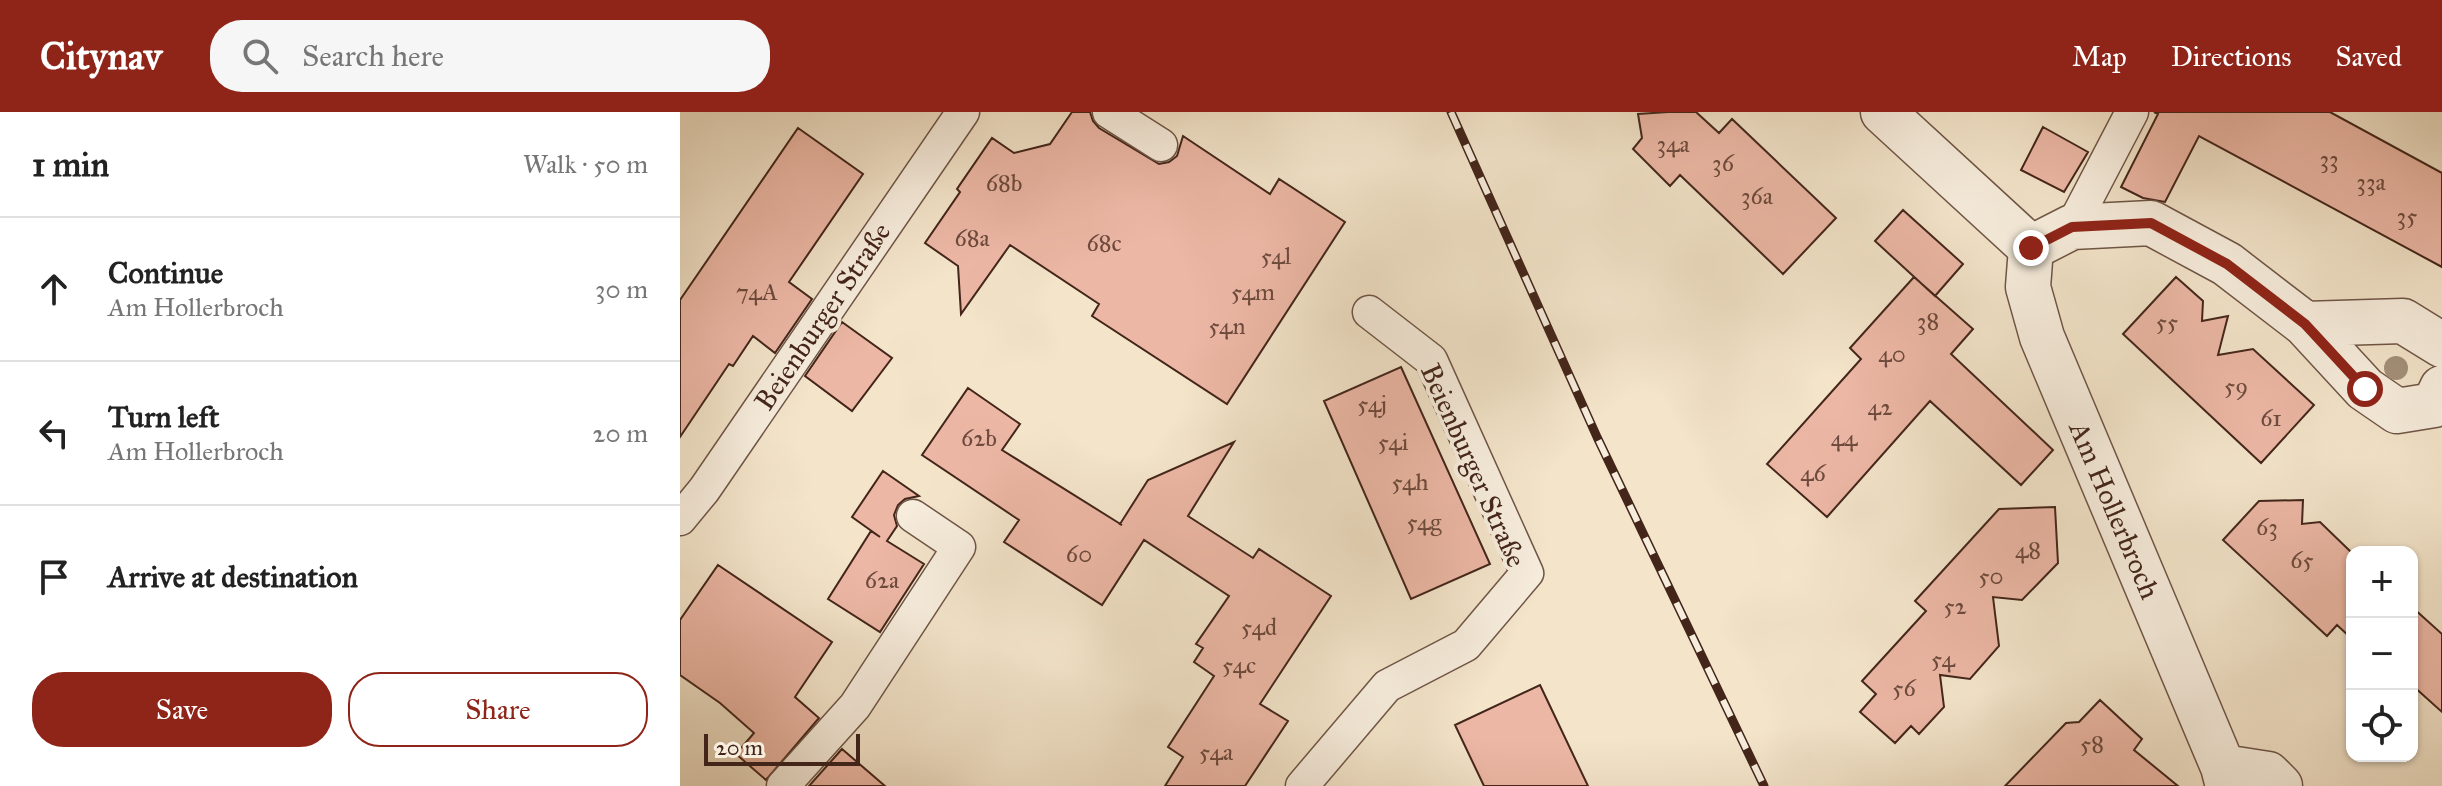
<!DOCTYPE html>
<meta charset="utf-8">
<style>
:root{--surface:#fff;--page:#f6f6f6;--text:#222;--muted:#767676;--line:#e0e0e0;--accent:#8f2418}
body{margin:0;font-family:"IM FELL Great Primer",serif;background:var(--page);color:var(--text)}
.controls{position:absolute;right:24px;bottom:24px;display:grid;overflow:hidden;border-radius:16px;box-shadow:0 2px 6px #0004}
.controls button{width:72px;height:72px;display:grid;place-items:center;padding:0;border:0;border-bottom:2px solid var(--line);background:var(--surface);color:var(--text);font:40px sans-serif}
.scale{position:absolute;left:24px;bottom:20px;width:156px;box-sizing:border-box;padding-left:8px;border:4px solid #43251a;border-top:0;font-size:22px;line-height:28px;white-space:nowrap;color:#43251a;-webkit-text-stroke:6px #f7eddd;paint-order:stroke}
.stop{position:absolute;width:24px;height:24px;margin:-18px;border:6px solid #8f2418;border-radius:50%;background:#fff}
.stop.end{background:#8f2418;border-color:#fff;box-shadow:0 2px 8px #0008}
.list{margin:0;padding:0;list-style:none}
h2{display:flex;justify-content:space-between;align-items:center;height:104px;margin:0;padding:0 32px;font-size:34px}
h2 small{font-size:26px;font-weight:400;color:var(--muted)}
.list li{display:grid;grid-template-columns:52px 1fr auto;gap:24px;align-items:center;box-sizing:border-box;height:144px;padding:0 32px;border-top:2px solid var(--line)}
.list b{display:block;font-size:30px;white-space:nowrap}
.list p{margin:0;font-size:26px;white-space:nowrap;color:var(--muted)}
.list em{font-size:26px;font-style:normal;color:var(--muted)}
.actions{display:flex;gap:16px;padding:24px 32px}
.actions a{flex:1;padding:18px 0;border:2px solid var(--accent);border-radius:32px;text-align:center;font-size:28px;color:var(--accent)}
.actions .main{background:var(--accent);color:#fff}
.icon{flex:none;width:44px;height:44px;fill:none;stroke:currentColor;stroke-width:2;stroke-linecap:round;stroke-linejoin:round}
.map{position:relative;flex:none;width:1762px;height:674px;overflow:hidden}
header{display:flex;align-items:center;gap:48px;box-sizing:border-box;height:112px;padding:0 40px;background:var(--accent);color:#fff}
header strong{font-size:38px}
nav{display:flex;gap:44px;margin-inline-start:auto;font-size:28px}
.search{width:560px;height:72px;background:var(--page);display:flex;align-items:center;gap:20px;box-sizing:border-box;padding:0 28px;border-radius:32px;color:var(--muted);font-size:30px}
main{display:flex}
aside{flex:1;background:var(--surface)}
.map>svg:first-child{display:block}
.building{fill:#ecb7a5;stroke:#43251a;stroke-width:2}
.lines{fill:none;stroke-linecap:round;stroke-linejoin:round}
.service-casing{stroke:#6f5546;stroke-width:35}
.minor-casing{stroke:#6f5546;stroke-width:47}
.service{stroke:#f7eddd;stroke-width:32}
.minor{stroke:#f7eddd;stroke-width:44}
.rail-casing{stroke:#43251a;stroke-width:9}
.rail{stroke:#f7eddd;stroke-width:6;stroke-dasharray:18;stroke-linecap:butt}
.tree{fill:#a3907a}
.route{stroke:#8f2418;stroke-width:10}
.labels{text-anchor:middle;stroke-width:8;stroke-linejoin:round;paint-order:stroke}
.number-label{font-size:24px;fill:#6d4a3d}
.street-label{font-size:28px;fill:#43251a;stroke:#f7eddd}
</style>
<header>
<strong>Citynav</strong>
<div class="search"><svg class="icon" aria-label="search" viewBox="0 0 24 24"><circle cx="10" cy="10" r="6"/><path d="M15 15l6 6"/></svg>Search here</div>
<nav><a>Map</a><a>Directions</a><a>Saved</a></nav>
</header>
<main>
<aside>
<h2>1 min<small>Walk · 50 m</small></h2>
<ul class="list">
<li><svg class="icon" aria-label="ahead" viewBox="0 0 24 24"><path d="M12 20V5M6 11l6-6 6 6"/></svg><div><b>Continue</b><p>Am Hollerbroch</p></div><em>30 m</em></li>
<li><svg class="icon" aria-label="left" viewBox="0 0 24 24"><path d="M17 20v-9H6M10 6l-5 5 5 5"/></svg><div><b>Turn left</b><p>Am Hollerbroch</p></div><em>20 m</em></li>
<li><svg class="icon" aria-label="arrive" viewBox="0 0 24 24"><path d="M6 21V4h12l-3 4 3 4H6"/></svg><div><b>Arrive at destination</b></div></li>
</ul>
<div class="actions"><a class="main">Save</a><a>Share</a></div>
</aside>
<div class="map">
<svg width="1762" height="674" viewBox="0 0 1762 674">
<rect width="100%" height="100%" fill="#f3e4ca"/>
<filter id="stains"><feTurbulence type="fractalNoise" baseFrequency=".0025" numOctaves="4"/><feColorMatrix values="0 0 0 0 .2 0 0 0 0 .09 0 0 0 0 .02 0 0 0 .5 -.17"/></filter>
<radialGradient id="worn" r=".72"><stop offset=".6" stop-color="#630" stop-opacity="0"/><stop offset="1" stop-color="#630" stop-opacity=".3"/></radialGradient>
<path class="building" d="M 392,0 L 410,0 L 413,9 L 419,16 L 479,52 L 489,50 L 497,44 L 503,24 L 590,82 L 599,67 L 665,110 L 547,292 L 412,204 L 419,192 L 330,133 L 281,202 L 278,154 L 245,131 L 280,80 L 277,77 L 312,26 L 334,41 L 370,32 Z
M 988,0 L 1016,0 L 1039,21 L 1052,7 L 1156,106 L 1103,162 L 1000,63 L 990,74 L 953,37 L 962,26 L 958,2 Z
M 1474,0 L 1650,0 L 1762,61 L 1762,155 L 1519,24 L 1485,90 L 1463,86 L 1441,75 L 1478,2 Z
M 1363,15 L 1408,40 L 1384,80 L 1341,58 Z
M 118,16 L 183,62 L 109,170 L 132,187 L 95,241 L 73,224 L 53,254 L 49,252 L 0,325 L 0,188 Z
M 1223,98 L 1283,152 L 1255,184 L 1195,129 Z
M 1234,165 L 1293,217 L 1271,242 L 1373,338 L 1341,373 L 1250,289 L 1147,405 L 1087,352 L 1181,247 L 1170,236 Z
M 1496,165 L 1523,189 L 1522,209 L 1548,204 L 1538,243 L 1573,237 L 1634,293 L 1581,351 L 1443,222 Z
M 162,210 L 212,246 L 172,299 L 125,264 Z
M 721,255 L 810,452 L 731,487 L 644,289 Z
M 288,276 L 340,312 L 322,338 L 442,413 L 440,412 L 468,368 L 554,330 L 508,404 L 573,446 L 579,437 L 651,484 L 580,592 L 608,609 L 565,674 L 485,674 L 503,645 L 488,635 L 534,564 L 514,550 L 523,536 L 516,532 L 549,484 L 464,428 L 422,493 L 324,430 L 339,408 L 242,343 Z
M 203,359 L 239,384 L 225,387 L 218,393 L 214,403 L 217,414 L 207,429 L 244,452 L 200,520 L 148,487 L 191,419 L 200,425 L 172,405 Z
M 1623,388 L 1622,412 L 1640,410 L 1672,441 L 1672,527 L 1657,513 L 1647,524 L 1543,428 L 1579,389 Z
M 1375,395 L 1378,451 L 1342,488 L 1313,485 L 1319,534 L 1290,567 L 1260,563 L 1264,595 L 1239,622 L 1231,614 L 1215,631 L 1180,600 L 1196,582 L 1182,569 L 1246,499 L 1235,489 L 1319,397 Z
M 38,453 L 152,530 L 115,585 L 139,606 L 86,668 L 56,642 L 74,621 L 40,591 L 0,563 L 0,508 Z
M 1732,495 L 1762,522 L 1762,600 L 1732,573 Z
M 860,573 L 908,674 L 804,674 L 775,613 Z
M 1420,588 L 1462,627 L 1454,638 L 1498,674 L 1325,674 L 1386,611 L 1399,610 Z
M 162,637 L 205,674 L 129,674 Z"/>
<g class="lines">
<defs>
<path id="service" d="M 429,0 L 481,33
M 1392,115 L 1452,0
M 0,407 L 24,378 L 283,0
M 103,674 L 175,594 L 279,435 L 233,404
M 622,674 L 707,574 L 786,533 L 847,461 L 751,248 L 689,200"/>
<path id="minor" d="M 1203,0 L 1351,136 L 1348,175 L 1362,225 L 1543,655 L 1548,674
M 1351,136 L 1392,115 L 1471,111 L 1547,152 L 1625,212 L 1685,277 L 1717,299 L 1754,293 L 1762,276
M 1625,212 L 1723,209 L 1762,233
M 1543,655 L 1588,662 L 1600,674"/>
</defs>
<use href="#service" class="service-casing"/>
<use href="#minor" class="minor-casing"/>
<use href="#service" class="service"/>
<use href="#minor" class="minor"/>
<defs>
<path id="rail" d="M 771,0 L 917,325 L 1084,674"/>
</defs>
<use href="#rail" class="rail-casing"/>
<use href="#rail" class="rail"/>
</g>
<circle class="tree" cx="1716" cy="256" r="12"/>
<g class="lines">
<path class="route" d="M 1351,136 L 1392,115 L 1471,111 L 1547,152 L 1625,212 L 1685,277"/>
</g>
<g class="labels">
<g class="number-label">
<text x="993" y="40">34a</text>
<text x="1649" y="55">33</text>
<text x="1043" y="59">36</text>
<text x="1691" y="78">33a</text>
<text x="324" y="79">68b</text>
<text x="1077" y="92">36a</text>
<text x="1727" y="112">35</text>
<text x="292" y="134">68a</text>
<text x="424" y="139">68c</text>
<text x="596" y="152">54l</text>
<text x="77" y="188">74A</text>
<text x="573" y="188">54m</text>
<text x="1248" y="217">38</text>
<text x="1487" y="218">55</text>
<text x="547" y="222">54n</text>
<text x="1212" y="250">40</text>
<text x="1556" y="282">59</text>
<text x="692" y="300">54j</text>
<text x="1200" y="303">42</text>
<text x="1591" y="314">61</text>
<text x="299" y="334">62b</text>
<text x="1164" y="334">44</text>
<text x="713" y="338">54i</text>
<text x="1133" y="369">46</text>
<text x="730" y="378">54h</text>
<text x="744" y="418">54g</text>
<text x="1587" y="423">63</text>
<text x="1348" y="446">48</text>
<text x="399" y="450">60</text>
<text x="1622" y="456">65</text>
<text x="1311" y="472">50</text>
<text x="202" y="476">62a</text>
<text x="1275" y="502">52</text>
<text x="579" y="523">54d</text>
<text x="1263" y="555">54</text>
<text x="559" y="561">54c</text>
<text x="1224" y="584">56</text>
<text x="1412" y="640">58</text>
<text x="536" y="648">54a</text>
</g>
<g class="street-label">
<text transform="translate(142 204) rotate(-56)" y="10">Beienburger Straße</text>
<text transform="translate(794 353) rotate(66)" y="10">Beienburger Straße</text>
<text transform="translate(1435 398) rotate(67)" y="10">Am Hollerbroch</text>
</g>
</g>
<rect width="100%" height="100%" filter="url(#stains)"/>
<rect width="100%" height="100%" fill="url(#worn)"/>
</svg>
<div class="controls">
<button>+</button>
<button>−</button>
<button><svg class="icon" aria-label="locate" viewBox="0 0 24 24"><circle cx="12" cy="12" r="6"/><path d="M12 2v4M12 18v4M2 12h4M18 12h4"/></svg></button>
</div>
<div class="scale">20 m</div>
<div class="stop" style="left:1685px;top:277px"></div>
<div class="stop end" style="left:1351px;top:136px"></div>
</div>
</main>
